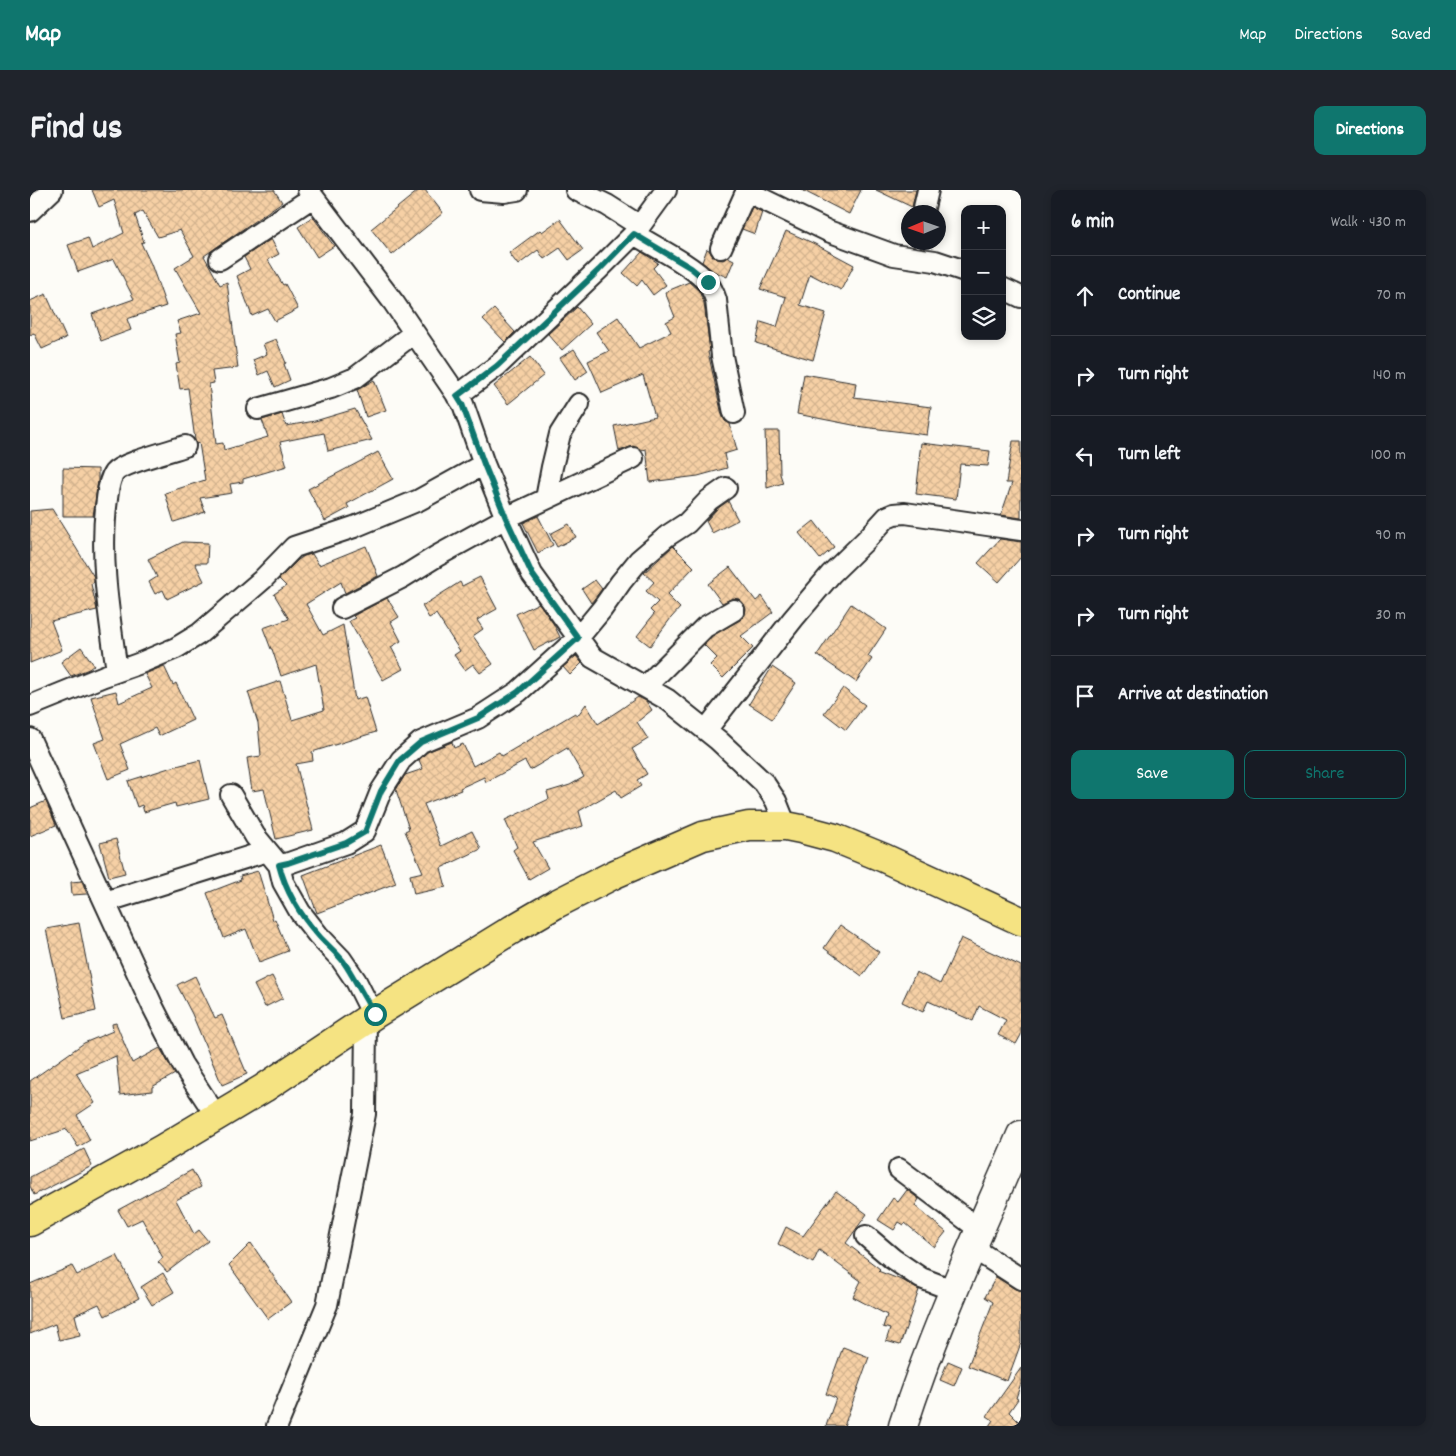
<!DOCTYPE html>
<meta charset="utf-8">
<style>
:root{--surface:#171b24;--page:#20242c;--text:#f1f3f6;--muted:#9ea1a6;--line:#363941;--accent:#0f766e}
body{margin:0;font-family:Dekko,sans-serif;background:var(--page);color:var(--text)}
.controls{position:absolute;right:15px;top:15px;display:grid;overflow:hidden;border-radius:10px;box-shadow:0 2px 8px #0003}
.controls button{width:45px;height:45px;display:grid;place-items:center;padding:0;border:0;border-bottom:1px solid var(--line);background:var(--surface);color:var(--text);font:25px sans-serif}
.compass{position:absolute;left:871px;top:15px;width:45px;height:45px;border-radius:50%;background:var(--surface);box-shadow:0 2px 8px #0003;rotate:268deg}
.stop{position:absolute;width:15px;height:15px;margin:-11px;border:4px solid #0f766e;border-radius:50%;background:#fff}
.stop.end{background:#0f766e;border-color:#fff;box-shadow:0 1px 5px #0008}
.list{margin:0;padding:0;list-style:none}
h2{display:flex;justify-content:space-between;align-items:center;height:65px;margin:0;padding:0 20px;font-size:21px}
h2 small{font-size:16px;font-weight:400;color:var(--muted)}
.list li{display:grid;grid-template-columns:32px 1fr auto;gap:15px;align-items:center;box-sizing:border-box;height:80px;padding:0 20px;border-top:1px solid var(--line)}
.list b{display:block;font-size:19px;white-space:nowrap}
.list em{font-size:16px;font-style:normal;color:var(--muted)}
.actions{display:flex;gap:10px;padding:15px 20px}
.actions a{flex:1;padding:11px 0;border:1px solid var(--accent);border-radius:10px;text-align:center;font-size:18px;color:var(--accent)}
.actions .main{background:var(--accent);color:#fff}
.icon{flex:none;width:28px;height:28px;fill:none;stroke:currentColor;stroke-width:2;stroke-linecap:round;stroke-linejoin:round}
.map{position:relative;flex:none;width:991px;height:1236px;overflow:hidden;border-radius:10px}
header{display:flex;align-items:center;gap:30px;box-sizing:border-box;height:70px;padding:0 25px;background:var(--accent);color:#fff}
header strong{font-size:24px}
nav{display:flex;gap:28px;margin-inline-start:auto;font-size:18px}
.intro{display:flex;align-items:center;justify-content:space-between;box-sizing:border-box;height:120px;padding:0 30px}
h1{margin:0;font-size:35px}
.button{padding:12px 22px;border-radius:10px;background:var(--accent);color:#fff;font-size:18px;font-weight:700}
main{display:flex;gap:30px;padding:0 30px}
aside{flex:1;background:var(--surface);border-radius:10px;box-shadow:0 2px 8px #0003}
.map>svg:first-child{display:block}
.building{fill:url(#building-cross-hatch);stroke:#2b2b2b}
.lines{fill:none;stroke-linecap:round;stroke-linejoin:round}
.minor-casing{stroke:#2b2b2b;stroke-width:24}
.secondary-casing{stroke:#2b2b2b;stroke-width:31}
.primary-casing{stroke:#2b2b2b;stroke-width:31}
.minor{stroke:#fdfcf7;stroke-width:20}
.secondary{stroke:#fdfcf7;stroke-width:28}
.primary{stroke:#f5e382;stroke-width:28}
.route{stroke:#0f766e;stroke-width:6}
</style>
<header>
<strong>Map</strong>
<nav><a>Map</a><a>Directions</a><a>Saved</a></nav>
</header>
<div class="intro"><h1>Find us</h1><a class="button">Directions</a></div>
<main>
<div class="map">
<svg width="991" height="1236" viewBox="0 0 991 1236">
<defs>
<pattern id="building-cross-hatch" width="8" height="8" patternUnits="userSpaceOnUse" patternTransform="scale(1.25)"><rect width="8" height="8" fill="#f6d0a5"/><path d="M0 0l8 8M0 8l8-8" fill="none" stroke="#d3b38e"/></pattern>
</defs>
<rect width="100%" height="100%" fill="#fdfcf7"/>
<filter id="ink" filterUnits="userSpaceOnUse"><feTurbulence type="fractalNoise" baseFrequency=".02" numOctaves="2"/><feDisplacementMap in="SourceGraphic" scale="10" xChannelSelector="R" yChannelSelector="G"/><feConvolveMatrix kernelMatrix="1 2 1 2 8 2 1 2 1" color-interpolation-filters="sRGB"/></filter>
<g filter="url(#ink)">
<path class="building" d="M 62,0 L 244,0 L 252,12 L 174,66 L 190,95 L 197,92 L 208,178 L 182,181 L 184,193 L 179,194 L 186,254 L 193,253 L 194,260 L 238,247 L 232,230 L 252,224 L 256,236 L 285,231 L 325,219 L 342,250 L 298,261 L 294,243 L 250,252 L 257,276 L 213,289 L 213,292 L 200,294 L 202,303 L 170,308 L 175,322 L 144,332 L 135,303 L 175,290 L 169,253 L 166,254 L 165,250 L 158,198 L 150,199 L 146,174 L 150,173 L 145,144 L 151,143 L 147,131 L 171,123 L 145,78 L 164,66 L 150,40 L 128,47 L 113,21 L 105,25 L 114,52 L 111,53 L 121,74 L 136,116 L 97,129 L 101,140 L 71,151 L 62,124 L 104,109 L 84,69 L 48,82 L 38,55 L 58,48 L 62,59 L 94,43 L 84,10 L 69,17 Z
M 389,0 L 395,0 L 413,23 L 362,65 L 341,39 Z
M 772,0 L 831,0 L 819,24 Z
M 846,0 L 886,0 L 882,17 Z
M 722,17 L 732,22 L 725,44 L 712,39 Z
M 283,27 L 304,56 L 287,67 L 268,37 Z
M 530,29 L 553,60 L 539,70 L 530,58 L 514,69 L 508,60 L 488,75 L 479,63 L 510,40 L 512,42 Z
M 756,41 L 785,54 L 824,75 L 811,100 L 780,84 L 770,115 L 796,123 L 783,170 L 726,153 L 731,132 L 747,137 L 756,107 L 730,99 Z
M 241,49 L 249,64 L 238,70 L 253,95 L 255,94 L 268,119 L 245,131 L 238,119 L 222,126 L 207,86 L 220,79 L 214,67 Z
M 677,59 L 679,60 L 682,65 L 687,69 L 693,70 L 698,67 L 704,70 L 697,87 L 683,81 L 672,72 Z
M 612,62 L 628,73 L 623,78 L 636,95 L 623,105 L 612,90 L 607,96 L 593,83 Z
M 659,92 L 669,101 L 674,113 L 680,161 L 678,162 L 692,225 L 695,231 L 700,234 L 707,260 L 694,264 L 697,278 L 668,286 L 620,292 L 616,259 L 611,260 L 603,256 L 589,261 L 584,236 L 625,227 L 613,185 L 572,203 L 558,171 L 579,161 L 566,142 L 588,127 L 609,158 L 641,142 L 636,132 L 645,127 L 635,102 Z
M 16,104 L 36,148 L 12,159 L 4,143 L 0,145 L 0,111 Z
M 547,117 L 561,134 L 532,160 L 518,144 Z
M 464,119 L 485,142 L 475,152 L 453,129 Z
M 246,149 L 256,173 L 254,174 L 260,190 L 245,197 L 238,181 L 229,185 L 223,170 L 237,164 L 233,154 Z
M 544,159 L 558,181 L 545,190 L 530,168 Z
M 500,167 L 514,185 L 478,214 L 464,196 Z
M 774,184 L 826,193 L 824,207 L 901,217 L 897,245 L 833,237 L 767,224 Z
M 344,190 L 356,220 L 336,227 L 327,200 Z
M 735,241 L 749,241 L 750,284 L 753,293 L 737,298 Z
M 983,251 L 991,251 L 991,328 L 971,325 L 982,293 L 976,293 Z
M 891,253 L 960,261 L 958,276 L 930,274 L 926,309 L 886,304 L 890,269 L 889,269 Z
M 348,262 L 363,289 L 317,314 L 319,318 L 295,331 L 278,299 Z
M 33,278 L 68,279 L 68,292 L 63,326 L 33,326 Z
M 698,311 L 708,330 L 682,343 L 676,331 L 687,319 Z
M 22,319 L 64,387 L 64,392 L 61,394 L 67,420 L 21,431 L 32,460 L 0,473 L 0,321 Z
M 508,326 L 523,355 L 508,363 L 493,333 Z
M 784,331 L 804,357 L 790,369 L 769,343 Z
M 539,334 L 546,347 L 527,357 L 520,344 Z
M 970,349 L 991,352 L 991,367 L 969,392 L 948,373 Z
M 153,352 L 178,353 L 177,373 L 165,373 L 174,391 L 137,409 L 133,400 L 125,404 L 119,392 L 127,387 L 118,369 Z
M 336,356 L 348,386 L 315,403 L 311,392 L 276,414 L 293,445 L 313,435 L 325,510 L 335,507 L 346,542 L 282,562 L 283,571 L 266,574 L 283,640 L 246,649 L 234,599 L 222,601 L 217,568 L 231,566 L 228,533 L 218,502 L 250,491 L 262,530 L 294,520 L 286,474 L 251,486 L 242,459 L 241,459 L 233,438 L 259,429 L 244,404 L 256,396 L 249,389 L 268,370 L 274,366 L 282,364 L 289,375 Z
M 643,356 L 664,377 L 637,405 L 650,418 L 641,428 L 620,456 L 607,446 L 624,424 L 620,420 L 628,412 L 616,401 L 624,392 L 614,383 Z
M 700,377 L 726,411 L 732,406 L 743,422 L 711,446 L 723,458 L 693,488 L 680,475 L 687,468 L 674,455 L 682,446 L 710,430 L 715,425 L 716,419 L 714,414 L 709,409 L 703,408 L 692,413 L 678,394 Z
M 450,387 L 467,419 L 447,430 L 453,439 L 443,446 L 463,474 L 450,483 L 443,474 L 435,480 L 424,465 L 430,461 L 406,424 L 399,428 L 392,416 L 430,392 L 432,396 Z
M 565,390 L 572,399 L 561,413 L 552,399 Z
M 357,408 L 369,427 L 361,432 L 371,451 L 361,457 L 373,479 L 353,490 L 319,431 L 325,428 L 323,426 Z
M 509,413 L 523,433 L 530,447 L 504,460 L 486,424 Z
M 821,414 L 856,439 L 838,466 L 842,469 L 826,492 L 787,465 Z
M 51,457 L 64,475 L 59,479 L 41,486 L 31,472 Z
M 546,466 L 552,473 L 540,485 L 533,477 Z
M 134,476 L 143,495 L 146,493 L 163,530 L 129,546 L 125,538 L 90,554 L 100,580 L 78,589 L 64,553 L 75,549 L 61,507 L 86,501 L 89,513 L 122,498 L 115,484 Z
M 742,477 L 766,493 L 742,529 L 719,514 Z
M 813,498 L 835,515 L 816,540 L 794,523 Z
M 608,507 L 616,511 L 622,520 L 607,532 L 618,549 L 602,559 L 617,584 L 607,590 L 611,596 L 591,608 L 586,600 L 549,621 L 553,636 L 503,652 L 518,678 L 499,689 L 483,660 L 487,657 L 475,630 L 519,609 L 517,602 L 540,595 L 554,587 L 537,558 L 500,580 L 495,571 L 456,592 L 454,587 L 430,598 L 431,600 L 394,614 L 411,656 L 442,641 L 451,659 L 411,678 L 416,697 L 384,704 L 380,685 L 393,682 L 375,641 L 379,639 L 366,600 L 375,585 L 393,579 L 389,570 L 397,562 L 422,552 L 424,558 L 433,554 L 443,576 L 469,562 L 472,566 L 545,523 L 548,525 L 556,514 L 568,534 L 591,519 Z
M 170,570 L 179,609 L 146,617 L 145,613 L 114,622 L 112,615 L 107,617 L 98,591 L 139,578 Z
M 16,611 L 26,635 L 0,646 L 0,618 Z
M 86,649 L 95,683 L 79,687 L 70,653 Z
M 351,655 L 366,693 L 287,723 L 273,685 Z
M 228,681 L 243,730 L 245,729 L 258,761 L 229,772 L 216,739 L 194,748 L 177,703 L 211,690 L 210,686 Z
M 52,691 L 57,704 L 42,705 L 41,692 Z
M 49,733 L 66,821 L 35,828 L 16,739 Z
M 810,735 L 849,762 L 832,786 L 794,758 Z
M 931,748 L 991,776 L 991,845 L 986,854 L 968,845 L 976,830 L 949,816 L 943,831 L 898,811 L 893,822 L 872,812 L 886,782 L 910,794 Z
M 165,786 L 185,828 L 192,825 L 217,884 L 192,895 L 162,824 L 147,795 Z
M 242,786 L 253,808 L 235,817 L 224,795 Z
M 86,833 L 102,873 L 130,858 L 145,884 L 122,897 L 122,901 L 90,905 L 86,866 L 46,883 L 65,913 L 47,925 L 60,950 L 48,957 L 37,939 L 0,951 L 0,891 L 54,853 L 83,841 L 82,834 Z
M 54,959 L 62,976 L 4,1005 L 0,996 L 0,987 Z
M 162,980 L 171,997 L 146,1010 L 164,1044 L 169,1040 L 178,1051 L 137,1082 L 128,1072 L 133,1068 L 112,1029 L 97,1036 L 88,1020 Z
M 877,1000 L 889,1009 L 885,1016 L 916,1042 L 904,1057 L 875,1033 L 874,1035 L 869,1032 L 864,1040 L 848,1030 L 863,1008 L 868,1012 Z
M 806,1001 L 837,1024 L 816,1053 L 850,1079 L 848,1081 L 874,1091 L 889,1100 L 870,1155 L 856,1151 L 860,1139 L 853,1137 L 857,1125 L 823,1107 L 831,1091 L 789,1060 L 783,1073 L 748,1054 L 756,1037 L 773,1046 Z
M 221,1053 L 261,1112 L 238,1129 L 199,1075 Z
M 87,1065 L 109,1108 L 75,1126 L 69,1114 L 45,1125 L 50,1145 L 29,1150 L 25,1134 L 0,1144 L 0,1094 L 42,1076 L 47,1085 Z
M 133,1083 L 144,1102 L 122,1115 L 111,1097 Z
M 966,1087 L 985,1099 L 991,1101 L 991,1153 L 977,1191 L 938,1176 L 963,1112 L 955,1107 Z
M 813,1157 L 839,1167 L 814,1236 L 796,1236 L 806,1208 L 796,1204 Z
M 918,1171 L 932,1177 L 924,1196 L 910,1190 Z
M 991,1178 L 991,1193 L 986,1208 L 988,1209 L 979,1222 L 991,1234 L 991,1236 L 959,1236 L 963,1230 L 957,1226 Z"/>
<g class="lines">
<defs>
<path id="minor" d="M 278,0 L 364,113 L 433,214 L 454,274 L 476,328 L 502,384 L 562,467 L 638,510 L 688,550 L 734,593 L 746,611 L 756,636
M 450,0 L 474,2 L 487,0
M 546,0 L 577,15 L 610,36
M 716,1 L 798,41 L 864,65 L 905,71 L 935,81
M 0,21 L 22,0
M 893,22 L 898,0
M 604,44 C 625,57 662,75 677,92 C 681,97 684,104 686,110 L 692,166 L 704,223
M 691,58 L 717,0
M 190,69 L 283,7
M 972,98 L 991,107
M 427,206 L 467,176 L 569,79 L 604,44 L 636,0
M 228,219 L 301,198 L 325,188 L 384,143
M 516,309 L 522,277 L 530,244 L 549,214
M 312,418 L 373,387 L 407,366 L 476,328 L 603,268
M 87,481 C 79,424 69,367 77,309 C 78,301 79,290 84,283 C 92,273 141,261 155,256
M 615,497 L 675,437 L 704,420
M 0,516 L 74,486 L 108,474 L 146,458 L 169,444 L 232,390 L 264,357 L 324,337 L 389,310 L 454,274
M 676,540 L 763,429 L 801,384 L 836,350 L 857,327 L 864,324 L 875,323 L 991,340
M 0,549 L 123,817 L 152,874 L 187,927
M 201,605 L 225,646 L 249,675 L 253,692 L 270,722 L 288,745 L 311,769 L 326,791 L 337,813 L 345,824
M 249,675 L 259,673 L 316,653 L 335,641 L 351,601 L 371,570 L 391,552 L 448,528 L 488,502 L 548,448 L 572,419 L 591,392 L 609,370 L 637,346 L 657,333 L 679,310 L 696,298
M 75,712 L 237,661
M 869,979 L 950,1040
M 836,1046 L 863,1069 L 891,1088 L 925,1101
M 943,1058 L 991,1089
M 247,1236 L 297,1115 L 335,924 L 336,830"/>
<path id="secondary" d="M 873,1236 C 905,1136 950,1041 991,945"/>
<path id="primary" d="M 0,1032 L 132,959 L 234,898 L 345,824 L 483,739 L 526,714 L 585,684 L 673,646 L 719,636 L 756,636 L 771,639 L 805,648 L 854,668 L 991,731"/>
</defs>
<use href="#minor" class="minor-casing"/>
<use href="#secondary" class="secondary-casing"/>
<use href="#primary" class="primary-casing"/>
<use href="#minor" class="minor"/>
<use href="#secondary" class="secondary"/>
<use href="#primary" class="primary"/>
</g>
</g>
<g class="lines" filter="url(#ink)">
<path class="route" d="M 345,824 C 333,807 325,788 313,771 C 306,762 296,754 289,746 C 270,725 256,702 249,675 L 258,673 L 316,653 L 335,642 L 351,601 L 370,570 L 391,552 L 448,528 L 488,502 L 548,448 L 502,384 L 476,328 L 454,274 L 432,214 L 427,206 L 467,176 L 569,80 L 604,44 L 661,78 L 678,92"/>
</g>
</svg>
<div class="controls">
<button>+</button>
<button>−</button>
<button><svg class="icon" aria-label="layers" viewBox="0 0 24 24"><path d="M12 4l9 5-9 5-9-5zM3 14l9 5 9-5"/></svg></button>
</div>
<svg class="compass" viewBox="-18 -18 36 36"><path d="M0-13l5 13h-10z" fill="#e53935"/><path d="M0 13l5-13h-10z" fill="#9ea1a6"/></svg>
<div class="stop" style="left:345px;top:824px"></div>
<div class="stop end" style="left:678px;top:92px"></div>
</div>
<aside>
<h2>6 min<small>Walk · 430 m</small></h2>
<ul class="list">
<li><svg class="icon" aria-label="ahead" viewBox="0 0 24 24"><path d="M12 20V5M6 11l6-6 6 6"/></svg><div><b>Continue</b></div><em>70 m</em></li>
<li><svg class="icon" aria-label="right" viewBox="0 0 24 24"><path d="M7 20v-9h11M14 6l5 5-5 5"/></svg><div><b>Turn right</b></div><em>140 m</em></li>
<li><svg class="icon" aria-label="left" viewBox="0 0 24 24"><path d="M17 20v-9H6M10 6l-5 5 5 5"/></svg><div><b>Turn left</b></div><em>100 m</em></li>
<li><svg class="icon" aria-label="right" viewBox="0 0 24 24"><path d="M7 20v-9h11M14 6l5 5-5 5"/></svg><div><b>Turn right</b></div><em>90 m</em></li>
<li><svg class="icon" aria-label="right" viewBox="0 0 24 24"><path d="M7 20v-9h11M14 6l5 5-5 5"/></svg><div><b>Turn right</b></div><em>30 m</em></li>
<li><svg class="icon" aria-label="arrive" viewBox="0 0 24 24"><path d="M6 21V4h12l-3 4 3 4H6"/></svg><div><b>Arrive at destination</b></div></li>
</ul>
<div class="actions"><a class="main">Save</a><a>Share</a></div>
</aside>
</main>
